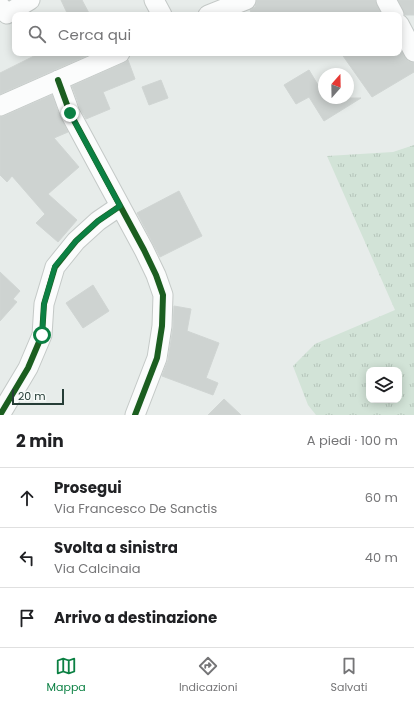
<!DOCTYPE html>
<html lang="it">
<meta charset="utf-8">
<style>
:root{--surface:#fff;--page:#f6f6f6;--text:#202124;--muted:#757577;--line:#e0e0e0;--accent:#0b8043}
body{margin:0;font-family:Poppins,sans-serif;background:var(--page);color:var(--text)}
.controls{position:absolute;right:12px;bottom:12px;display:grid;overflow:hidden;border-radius:8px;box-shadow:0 2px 10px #0003}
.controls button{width:36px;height:36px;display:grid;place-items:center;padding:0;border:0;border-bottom:1px solid var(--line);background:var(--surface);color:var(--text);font:20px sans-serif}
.compass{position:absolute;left:318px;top:68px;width:36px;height:36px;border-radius:50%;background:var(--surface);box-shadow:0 2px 10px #0003;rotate:20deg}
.scale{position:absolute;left:12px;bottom:10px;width:52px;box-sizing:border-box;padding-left:4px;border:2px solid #263d37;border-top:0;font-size:11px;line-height:14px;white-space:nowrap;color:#263d37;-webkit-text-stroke:3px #f6faf8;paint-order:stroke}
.stop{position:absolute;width:12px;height:12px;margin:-9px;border:3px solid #0b8043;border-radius:50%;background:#fff}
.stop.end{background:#0b8043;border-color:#fff;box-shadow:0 1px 4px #0008}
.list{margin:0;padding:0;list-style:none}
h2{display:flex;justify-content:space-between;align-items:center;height:52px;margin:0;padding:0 16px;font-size:17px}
h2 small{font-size:13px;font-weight:400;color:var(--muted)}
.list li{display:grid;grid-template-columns:26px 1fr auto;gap:12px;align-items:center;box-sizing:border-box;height:60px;padding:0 16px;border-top:1px solid var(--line)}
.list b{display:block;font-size:15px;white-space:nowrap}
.list p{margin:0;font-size:13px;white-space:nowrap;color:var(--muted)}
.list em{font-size:13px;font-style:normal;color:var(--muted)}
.icon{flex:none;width:22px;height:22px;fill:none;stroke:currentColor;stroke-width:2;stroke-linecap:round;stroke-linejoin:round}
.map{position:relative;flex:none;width:414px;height:415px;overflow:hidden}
.search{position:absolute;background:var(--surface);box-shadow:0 2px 10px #0003;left:12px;right:12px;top:12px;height:44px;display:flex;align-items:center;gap:10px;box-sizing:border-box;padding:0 14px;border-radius:8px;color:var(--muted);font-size:15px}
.sheet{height:232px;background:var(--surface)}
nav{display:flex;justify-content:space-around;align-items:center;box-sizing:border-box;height:56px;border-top:1px solid var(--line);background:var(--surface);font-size:11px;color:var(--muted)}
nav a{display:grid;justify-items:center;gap:2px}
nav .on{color:var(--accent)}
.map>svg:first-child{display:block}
.grass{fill:url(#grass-tufts);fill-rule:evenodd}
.building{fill:#ced3d1;stroke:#d0d5d3}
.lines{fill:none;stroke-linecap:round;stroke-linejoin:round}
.street-casing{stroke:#c4c9c7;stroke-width:21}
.street{stroke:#fbfcfc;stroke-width:19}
.cycleway-casing{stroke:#f6faf8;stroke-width:8}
.cycleway{stroke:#1b5e20;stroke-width:6}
.route{stroke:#0b8043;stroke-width:5}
</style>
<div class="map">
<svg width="414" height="415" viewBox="0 0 414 415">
<defs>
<pattern id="grass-tufts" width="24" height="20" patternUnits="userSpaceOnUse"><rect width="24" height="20" fill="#d2e3d7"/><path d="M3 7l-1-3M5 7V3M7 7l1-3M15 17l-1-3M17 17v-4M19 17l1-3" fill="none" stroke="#b4c4b9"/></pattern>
</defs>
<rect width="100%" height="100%" fill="#e7ecea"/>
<path class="grass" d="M 414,145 L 414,415 L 316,415 L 308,405 L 293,366 L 315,344 L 395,310 L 327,156 L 393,152 ZM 369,370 L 399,370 L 399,400 L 369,400 Z"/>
<path class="building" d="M 61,0 L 82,0 L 90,15 L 68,15 Z
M 257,0 L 375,0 L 382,15 L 252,15 L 250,10 L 255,7 Z
M 398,0 L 414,0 L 414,15 L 405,15 Z
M 399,47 L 408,61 L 414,63 L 414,72 L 372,97 L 341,53 L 399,53 Z
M 40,53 L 93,53 L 0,94 L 0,73 Z
M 128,60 L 135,79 L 103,92 L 110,109 L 86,119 L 80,108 L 72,86 L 124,63 Z
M 309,70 L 324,95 L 324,98 L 361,98 L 324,121 L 309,97 L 296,104 L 284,85 Z
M 161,80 L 168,98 L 149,105 L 142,87 Z
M 52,95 L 60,117 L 68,132 L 54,138 L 79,167 L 48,194 L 77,220 L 58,242 L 36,223 L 45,214 L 12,176 L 7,182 L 0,175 L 0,117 L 4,116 Z
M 179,191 L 202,236 L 160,257 L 137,213 Z
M 0,272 L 20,291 L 13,299 L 17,302 L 0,321 Z
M 93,285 L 109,311 L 83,328 L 66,303 Z
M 174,306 L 191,309 L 187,331 L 219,343 L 206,378 L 218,383 L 213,395 L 162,376 L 168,360 L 173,328 Z
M 224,399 L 241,415 L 208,415 Z"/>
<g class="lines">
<defs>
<path id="street" d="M 154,0 L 162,15
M 386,0 L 394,15
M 0,6 L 7,14 L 30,0
M 208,15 L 246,0
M 399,24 L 414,52
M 58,80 L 70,113 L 144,250 L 156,275 L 163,295 L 162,326 L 157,358 L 135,415
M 0,106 L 120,53
M 0,415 L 28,368 L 42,335 L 44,304 L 55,267 L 76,241 L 98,221 L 120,206"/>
</defs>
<use href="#street" class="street-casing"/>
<use href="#street" class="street"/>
<defs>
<path id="cycleway" d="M 58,80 L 70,113 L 144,250 L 156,275 L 163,295 L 162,326 L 157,358 L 135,415
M 0,415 L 28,368 L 42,335 L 44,304 L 55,267 L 76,241 L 98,221 L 120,206"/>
</defs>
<use href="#cycleway" class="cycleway-casing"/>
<use href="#cycleway" class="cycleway"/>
</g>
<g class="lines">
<path class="route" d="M 42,335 L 44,304 L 55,266 L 76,241 L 98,221 L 120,206 L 70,113"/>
</g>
</svg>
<div class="controls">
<button><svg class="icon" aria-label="layers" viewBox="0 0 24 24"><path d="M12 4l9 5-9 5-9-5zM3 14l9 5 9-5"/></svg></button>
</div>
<svg class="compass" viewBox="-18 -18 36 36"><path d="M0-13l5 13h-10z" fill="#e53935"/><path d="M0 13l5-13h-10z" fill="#757577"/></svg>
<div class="scale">20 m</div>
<div class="stop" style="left:42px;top:335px"></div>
<div class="stop end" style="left:70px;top:113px"></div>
<div class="search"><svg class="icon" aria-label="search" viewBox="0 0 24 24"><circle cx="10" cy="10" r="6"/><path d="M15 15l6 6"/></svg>Cerca qui</div>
</div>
<section class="sheet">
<h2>2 min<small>A piedi · 100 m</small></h2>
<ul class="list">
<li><svg class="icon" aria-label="ahead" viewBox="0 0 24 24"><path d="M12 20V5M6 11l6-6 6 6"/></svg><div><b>Prosegui</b><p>Via Francesco De Sanctis</p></div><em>60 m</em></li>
<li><svg class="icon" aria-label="left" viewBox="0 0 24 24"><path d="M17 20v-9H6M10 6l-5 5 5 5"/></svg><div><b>Svolta a sinistra</b><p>Via Calcinaia</p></div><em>40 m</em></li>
<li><svg class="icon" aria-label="arrive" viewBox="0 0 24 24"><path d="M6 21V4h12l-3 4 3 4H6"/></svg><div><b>Arrivo a destinazione</b></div></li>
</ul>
</section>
<nav>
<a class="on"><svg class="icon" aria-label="map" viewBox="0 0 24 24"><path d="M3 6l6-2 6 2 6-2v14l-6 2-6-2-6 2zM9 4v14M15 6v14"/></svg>Mappa</a>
<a><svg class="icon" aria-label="directions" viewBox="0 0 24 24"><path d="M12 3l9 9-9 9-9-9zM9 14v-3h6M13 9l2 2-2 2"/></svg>Indicazioni</a>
<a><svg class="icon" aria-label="saved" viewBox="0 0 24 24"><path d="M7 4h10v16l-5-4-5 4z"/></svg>Salvati</a>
</nav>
